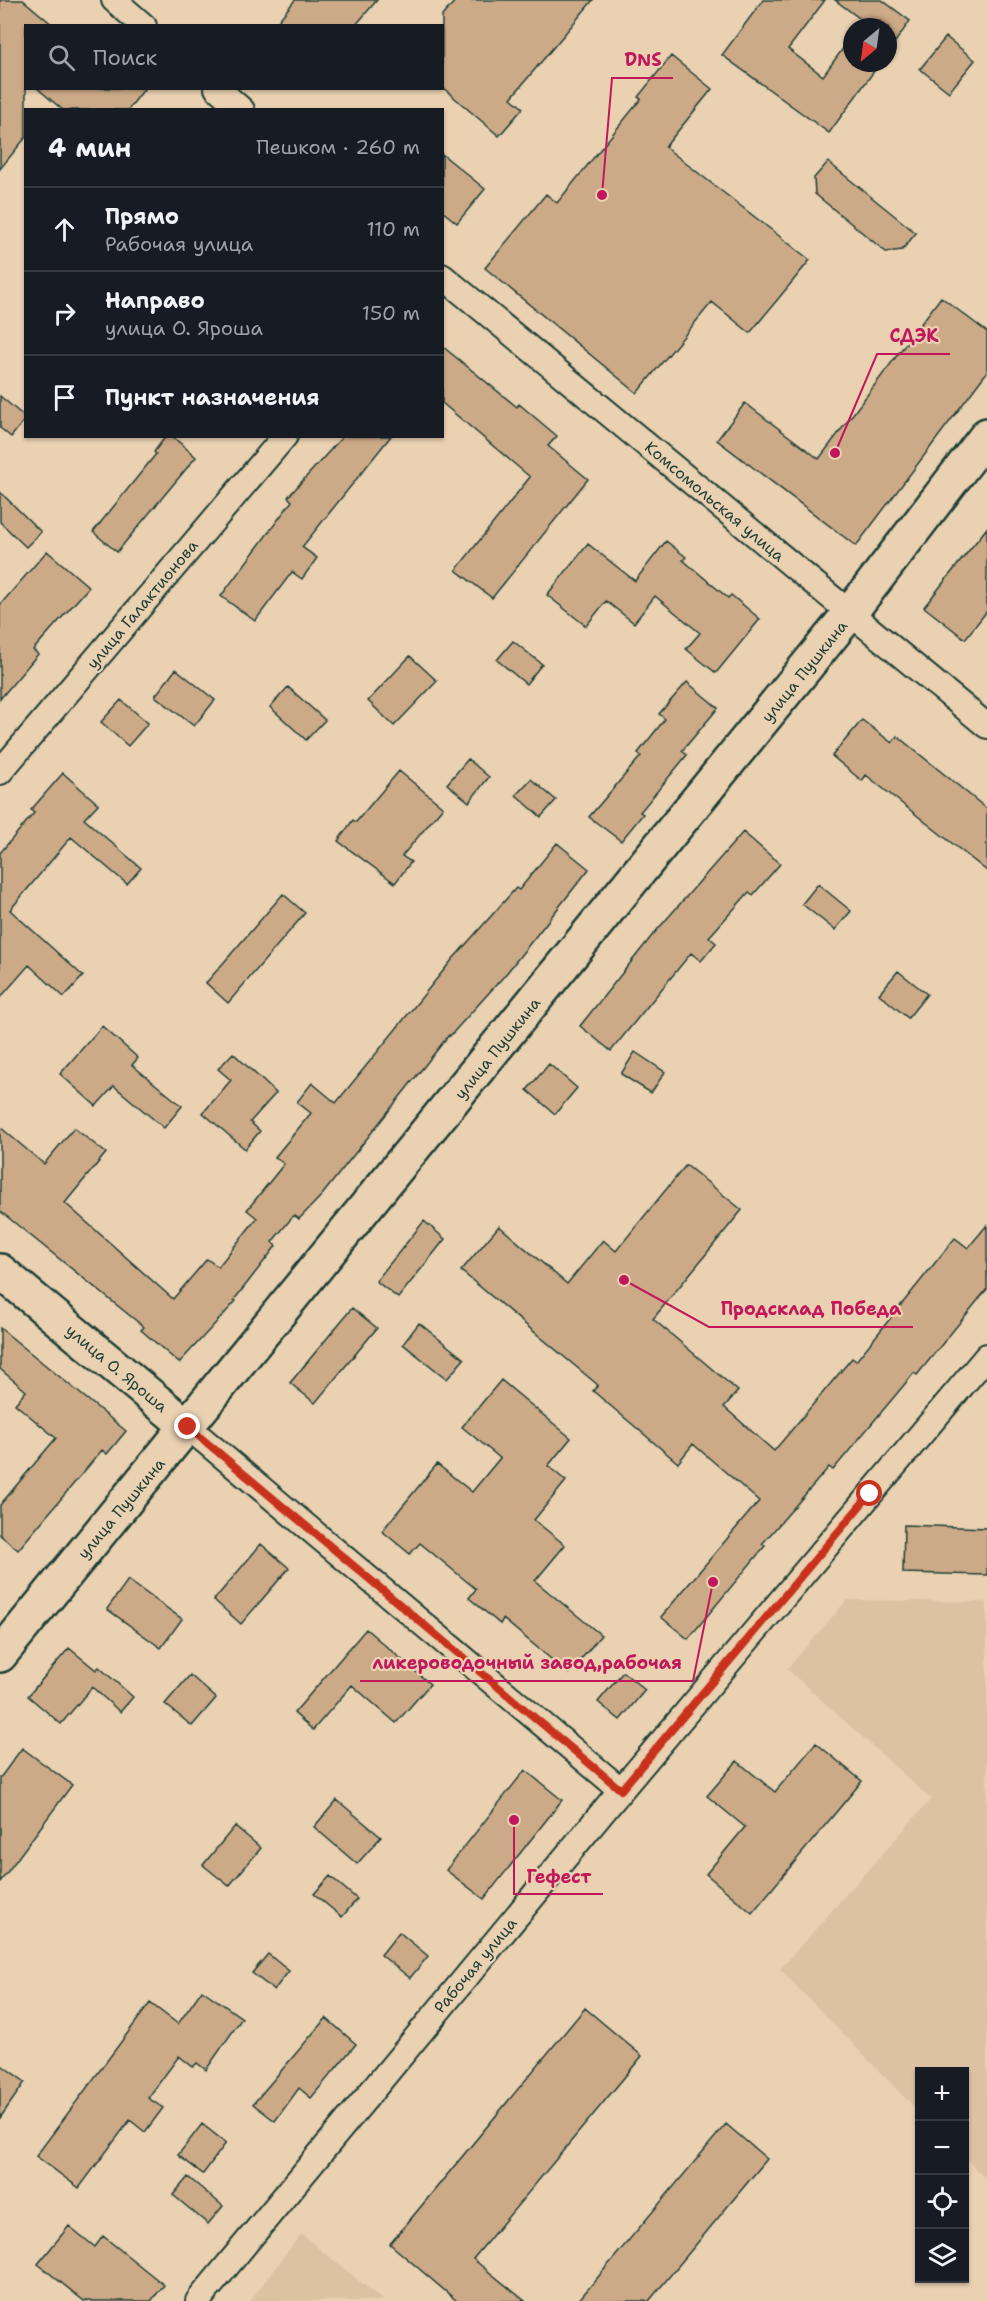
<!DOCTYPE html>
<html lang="ru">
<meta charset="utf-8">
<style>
:root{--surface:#171b24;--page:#20242c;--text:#f1f3f6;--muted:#9ea1a6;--line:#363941}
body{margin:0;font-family:"Shantell Sans",sans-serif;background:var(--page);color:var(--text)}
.controls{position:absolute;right:18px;bottom:18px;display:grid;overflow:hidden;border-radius:0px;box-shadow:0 2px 4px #0004}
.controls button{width:54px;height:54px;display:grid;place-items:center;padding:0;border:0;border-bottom:2px solid var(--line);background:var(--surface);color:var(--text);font:30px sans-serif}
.compass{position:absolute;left:843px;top:18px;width:54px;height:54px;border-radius:50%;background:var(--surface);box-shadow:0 2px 4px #0004;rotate:209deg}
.stop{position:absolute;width:18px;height:18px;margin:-14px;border:4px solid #c8321e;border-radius:50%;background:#fff}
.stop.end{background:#c8321e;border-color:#fff;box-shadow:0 2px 6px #0008}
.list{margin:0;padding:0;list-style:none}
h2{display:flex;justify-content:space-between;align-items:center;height:78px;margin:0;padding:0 24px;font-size:26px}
h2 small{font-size:20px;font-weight:400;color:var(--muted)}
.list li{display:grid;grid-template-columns:39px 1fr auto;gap:18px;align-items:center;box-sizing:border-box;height:84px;padding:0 24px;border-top:2px solid var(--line)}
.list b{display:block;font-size:22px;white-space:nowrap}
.list p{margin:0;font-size:20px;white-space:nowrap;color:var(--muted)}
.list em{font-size:20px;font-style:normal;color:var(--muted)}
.icon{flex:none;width:33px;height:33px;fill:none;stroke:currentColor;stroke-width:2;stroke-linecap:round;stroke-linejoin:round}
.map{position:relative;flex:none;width:987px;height:2301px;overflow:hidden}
.search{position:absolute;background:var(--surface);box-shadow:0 2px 4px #0004;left:24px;top:24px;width:420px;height:66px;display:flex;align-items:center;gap:15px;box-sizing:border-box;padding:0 21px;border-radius:0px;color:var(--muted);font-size:22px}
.panel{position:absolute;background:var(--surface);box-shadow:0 2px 4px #0004;left:24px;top:108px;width:420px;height:330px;border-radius:0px}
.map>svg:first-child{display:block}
.built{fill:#ddc2a2}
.building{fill:#cdaa87;stroke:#1f3d34;stroke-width:1.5}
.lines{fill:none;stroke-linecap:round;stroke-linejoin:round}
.minor-casing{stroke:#1f3d34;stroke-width:28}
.secondary-casing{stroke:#1f3d34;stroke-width:38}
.minor{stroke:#e9d1b1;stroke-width:24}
.secondary{stroke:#e9d1b1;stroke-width:33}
.route{stroke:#c8321e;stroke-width:8}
.labels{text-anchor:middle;stroke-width:4.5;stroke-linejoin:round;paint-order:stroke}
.street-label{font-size:16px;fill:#1f3d34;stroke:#e9d1b1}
.leader{fill:none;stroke:#c2185b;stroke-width:2}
.callout-dot{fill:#c2185b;stroke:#e9d1b1;stroke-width:2}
.callout-label{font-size:18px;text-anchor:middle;font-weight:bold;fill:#c2185b;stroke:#e9d1b1;stroke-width:4.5;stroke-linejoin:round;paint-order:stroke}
</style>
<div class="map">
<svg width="987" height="2301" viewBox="0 0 987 2301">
<rect width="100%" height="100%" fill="#e9d1b1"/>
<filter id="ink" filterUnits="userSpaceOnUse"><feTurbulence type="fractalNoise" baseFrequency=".0167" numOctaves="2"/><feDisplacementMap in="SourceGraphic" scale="12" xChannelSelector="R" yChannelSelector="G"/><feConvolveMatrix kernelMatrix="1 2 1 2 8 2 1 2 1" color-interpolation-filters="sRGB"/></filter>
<g filter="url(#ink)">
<path class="built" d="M 847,1600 L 987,1602 L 987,2181 L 965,2158 L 964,2072 L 920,2072 L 919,2112 L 780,1969 L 931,1799 L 787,1669 Z
M 301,2234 L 384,2301 L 250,2301 Z"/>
<path class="building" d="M 0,0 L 23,0 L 54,26 L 26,26 L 26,137 L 0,169 Z
M 295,0 L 377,0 L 355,26 L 274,26 Z
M 456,0 L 593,0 L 511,98 L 523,108 L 499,136 L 442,87 L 442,16 Z
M 763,0 L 825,0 L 788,49 L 823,76 L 852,36 L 852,63 L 880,63 L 829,133 L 722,55 Z
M 835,0 L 882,0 L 910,21 L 888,52 L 888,27 L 859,27 L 863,21 Z
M 946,37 L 975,60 L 949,92 L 920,69 Z
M 671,56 L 712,89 L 665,147 L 810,260 L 750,333 L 712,302 L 637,393 L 485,268 L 546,194 L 557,203 L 641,99 L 638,97 Z
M 37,88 L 145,88 L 128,110 L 63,110 Z
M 442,154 L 485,189 L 457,223 L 442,211 Z
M 828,162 L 916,233 L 902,250 L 886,252 L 815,194 L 814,178 Z
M 941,297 L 987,332 L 987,372 L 856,546 L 717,440 L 745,403 L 819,459 Z
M 442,346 L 517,407 L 519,404 L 557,436 L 548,446 L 588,479 L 492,598 L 456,570 L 530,477 L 442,403 Z
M 0,396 L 26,418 L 11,437 L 0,428 Z
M 166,436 L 172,436 L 196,457 L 117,552 L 93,532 L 156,454 L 154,452 Z
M 343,436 L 391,436 L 302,547 L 317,558 L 302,579 L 292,572 L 255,621 L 221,596 L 292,501 L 288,497 Z
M 0,492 L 41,532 L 26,547 L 0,522 Z
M 987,528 L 987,611 L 965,639 L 924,607 Z
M 666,541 L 686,557 L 683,560 L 728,598 L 731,595 L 760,619 L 716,673 L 686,649 L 700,633 L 655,596 L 634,623 L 606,601 L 586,626 L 547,595 L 588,544 L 635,581 Z
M 47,551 L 89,587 L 33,650 L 38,654 L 0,699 L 0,605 Z
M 513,641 L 542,664 L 526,684 L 497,660 Z
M 410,656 L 437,681 L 394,726 L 368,701 Z
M 176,669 L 215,700 L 194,726 L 155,696 Z
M 687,682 L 718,708 L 682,751 L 687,755 L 640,812 L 643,814 L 621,841 L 589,817 L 641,756 L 638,753 L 665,719 L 659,714 Z
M 288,687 L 325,720 L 306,740 L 270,707 Z
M 121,700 L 148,723 L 128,746 L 101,722 Z
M 862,720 L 892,743 L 897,736 L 987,809 L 987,871 L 866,775 L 862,781 L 832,756 Z
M 468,759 L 489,777 L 469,802 L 447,784 Z
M 399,771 L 443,807 L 402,856 L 411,862 L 395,883 L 338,841 L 353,820 L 356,822 Z
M 63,773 L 98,804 L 84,819 L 141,868 L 127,884 L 71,837 L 10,910 L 83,976 L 64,997 L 29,965 L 0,998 L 0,853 L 34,813 L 31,810 Z
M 531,779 L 556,800 L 541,817 L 516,795 Z
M 743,832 L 780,864 L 753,895 L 749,892 L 709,937 L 716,943 L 701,961 L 691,953 L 611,1051 L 580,1026 L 651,937 Z
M 557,843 L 589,869 L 505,975 L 450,1036 L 449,1035 L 322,1195 L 299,1219 L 294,1215 L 272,1242 L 276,1246 L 234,1300 L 236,1301 L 179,1363 L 141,1330 L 144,1327 L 0,1211 L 0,1127 L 44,1164 L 74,1128 L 106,1153 L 65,1203 L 173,1299 L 207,1259 L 218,1267 L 257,1218 L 247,1210 L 284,1164 L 275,1157 L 311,1113 L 297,1102 L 312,1083 L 336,1103 L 452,960 L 516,888 L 519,890 Z
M 818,884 L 851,911 L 835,930 L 802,904 Z
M 283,894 L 305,913 L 228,1003 L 206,983 Z
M 898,971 L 927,994 L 908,1018 L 879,994 Z
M 102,1026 L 138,1058 L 132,1065 L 182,1106 L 164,1128 L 114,1086 L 96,1106 L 60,1074 Z
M 635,1052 L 665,1072 L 651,1093 L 621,1074 Z
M 233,1053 L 276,1093 L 250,1122 L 260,1131 L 245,1149 L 203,1113 L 231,1080 L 218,1069 Z
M 549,1064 L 577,1088 L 555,1114 L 527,1090 Z
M 686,1165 L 742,1210 L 653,1319 L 738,1391 L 724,1407 L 774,1451 L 852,1358 L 856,1361 L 955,1238 L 968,1248 L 987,1225 L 987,1289 L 917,1375 L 914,1373 L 833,1470 L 829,1467 L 762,1544 L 765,1546 L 688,1639 L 661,1617 L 759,1501 L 693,1444 L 678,1463 L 593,1391 L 598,1385 L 461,1271 L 499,1226 L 567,1284 L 603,1240 L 616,1251 Z
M 424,1221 L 445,1239 L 398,1298 L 376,1281 Z
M 352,1308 L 377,1328 L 315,1403 L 290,1383 Z
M 419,1323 L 464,1359 L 447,1379 L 403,1344 Z
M 0,1328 L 126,1431 L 107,1454 L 102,1450 L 18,1550 L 0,1535 L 0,1505 L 56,1438 L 15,1404 L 26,1391 L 0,1369 Z
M 501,1380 L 571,1438 L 548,1466 L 566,1481 L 534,1520 L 565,1545 L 535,1581 L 601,1635 L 569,1674 L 503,1619 L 500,1624 L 469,1598 L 476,1589 L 420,1543 L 410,1554 L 382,1531 L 437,1464 L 472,1492 L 500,1458 L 462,1427 Z
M 904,1525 L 987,1528 L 987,1575 L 903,1573 Z
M 261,1544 L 289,1568 L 241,1624 L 214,1600 Z
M 128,1580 L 182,1619 L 161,1648 L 107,1609 Z
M 366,1629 L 430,1684 L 396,1723 L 352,1685 L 313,1730 L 294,1713 Z
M 69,1648 L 96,1670 L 99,1667 L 133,1697 L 120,1712 L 92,1687 L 61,1724 L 28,1696 Z
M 623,1672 L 645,1690 L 620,1720 L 598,1702 Z
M 190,1675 L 216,1698 L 192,1726 L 165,1704 Z
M 816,1743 L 862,1781 L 752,1913 L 706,1874 L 745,1827 L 707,1796 L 737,1761 L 775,1792 Z
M 22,1748 L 72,1785 L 0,1882 L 0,1778 Z
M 525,1770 L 562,1800 L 484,1899 L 446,1870 Z
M 337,1800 L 381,1837 L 357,1864 L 314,1827 Z
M 235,1826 L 261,1848 L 229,1886 L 203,1865 Z
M 330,1876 L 357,1899 L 342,1917 L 314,1894 Z
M 399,1932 L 428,1956 L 410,1978 L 381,1955 Z
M 268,1954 L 289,1971 L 274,1990 L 252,1973 Z
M 202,1990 L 242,2018 L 206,2070 L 197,2063 L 193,2067 L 179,2056 L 148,2098 L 163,2108 L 145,2132 L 130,2120 L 79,2188 L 36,2156 L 150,2003 L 178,2024 Z
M 585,2008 L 642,2056 L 473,2259 L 525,2301 L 457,2301 L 390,2244 Z
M 326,2018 L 356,2044 L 311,2098 L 299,2088 L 275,2121 L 253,2104 Z
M 0,2064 L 25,2082 L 0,2118 Z
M 202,2124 L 226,2143 L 203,2174 L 178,2155 Z
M 726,2124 L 767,2159 L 649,2301 L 578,2301 Z
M 188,2177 L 223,2206 L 208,2224 L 173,2195 Z
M 69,2226 L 95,2247 L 103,2236 L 164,2285 L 151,2301 L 84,2301 L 38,2264 Z"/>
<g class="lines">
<defs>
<path id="minor" d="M 114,0 L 144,26
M 217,88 L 242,110
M 442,276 L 987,726
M 0,772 L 285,436
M 188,1427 L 621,1790
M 198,2301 L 621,1790 L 987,1356"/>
<path id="secondary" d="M 0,1271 L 188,1427
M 0,1655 L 850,613 L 987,435"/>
</defs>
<use href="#minor" class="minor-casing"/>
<use href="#secondary" class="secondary-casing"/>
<use href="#minor" class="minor"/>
<use href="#secondary" class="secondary"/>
</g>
</g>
<g class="lines" filter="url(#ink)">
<path class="route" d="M 188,1427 L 621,1790 L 870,1494"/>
</g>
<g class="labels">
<g class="street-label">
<text transform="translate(715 501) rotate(40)" y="6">Комсомольская улица</text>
<text transform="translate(142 604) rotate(-50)" y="6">улица Галактионова</text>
<text transform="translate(804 671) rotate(-51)" y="6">улица Пушкина</text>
<text transform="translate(497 1048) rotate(-51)" y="6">улица Пушкина</text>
<text transform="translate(117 1368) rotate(40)" y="6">улица О. Яроша</text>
<text transform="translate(121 1508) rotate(-50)" y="6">улица Пушкина</text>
<text transform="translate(475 1965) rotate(-50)" y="6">Рабочая улица</text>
</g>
</g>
<path class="leader" d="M602 195L612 78H673M835 453L877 354H950M624 1280L709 1327H913M713 1582L693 1681H360M514 1820L514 1894H603"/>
<g class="callout-dot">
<circle cx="602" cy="195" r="6"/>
<circle cx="835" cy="453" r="6"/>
<circle cx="624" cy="1280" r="6"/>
<circle cx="713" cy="1582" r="6"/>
<circle cx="514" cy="1820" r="6"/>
</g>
<g class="callout-label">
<text x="643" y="66">DNS</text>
<text x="914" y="342">СДЭК</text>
<text x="811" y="1315">Продсклад Победа</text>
<text x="527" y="1669">ликероводочный завод,рабочая</text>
<text x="559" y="1883">Гефест</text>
</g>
</svg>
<div class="controls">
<button>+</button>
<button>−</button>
<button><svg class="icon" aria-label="locate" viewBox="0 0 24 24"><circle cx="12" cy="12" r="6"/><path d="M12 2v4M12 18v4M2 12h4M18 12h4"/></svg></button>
<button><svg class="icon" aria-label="layers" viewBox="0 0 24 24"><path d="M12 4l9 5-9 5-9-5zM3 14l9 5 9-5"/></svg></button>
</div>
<svg class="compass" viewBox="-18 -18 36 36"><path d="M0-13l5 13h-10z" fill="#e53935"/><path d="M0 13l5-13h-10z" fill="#9ea1a6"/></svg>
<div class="stop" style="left:870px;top:1494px"></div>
<div class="stop end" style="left:188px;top:1427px"></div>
<div class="search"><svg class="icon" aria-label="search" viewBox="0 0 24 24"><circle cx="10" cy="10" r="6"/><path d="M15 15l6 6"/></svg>Поиск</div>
<section class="panel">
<h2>4 мин<small>Пешком · 260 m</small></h2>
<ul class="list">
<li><svg class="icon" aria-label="ahead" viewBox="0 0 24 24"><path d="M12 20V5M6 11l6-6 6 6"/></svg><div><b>Прямо</b><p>Рабочая улица</p></div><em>110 m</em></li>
<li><svg class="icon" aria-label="right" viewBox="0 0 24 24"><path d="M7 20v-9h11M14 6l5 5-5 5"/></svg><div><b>Направо</b><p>улица О. Яроша</p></div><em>150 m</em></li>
<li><svg class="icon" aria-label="arrive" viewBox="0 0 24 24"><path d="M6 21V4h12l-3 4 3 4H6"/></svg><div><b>Пункт назначения</b></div></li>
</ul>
</section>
</div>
